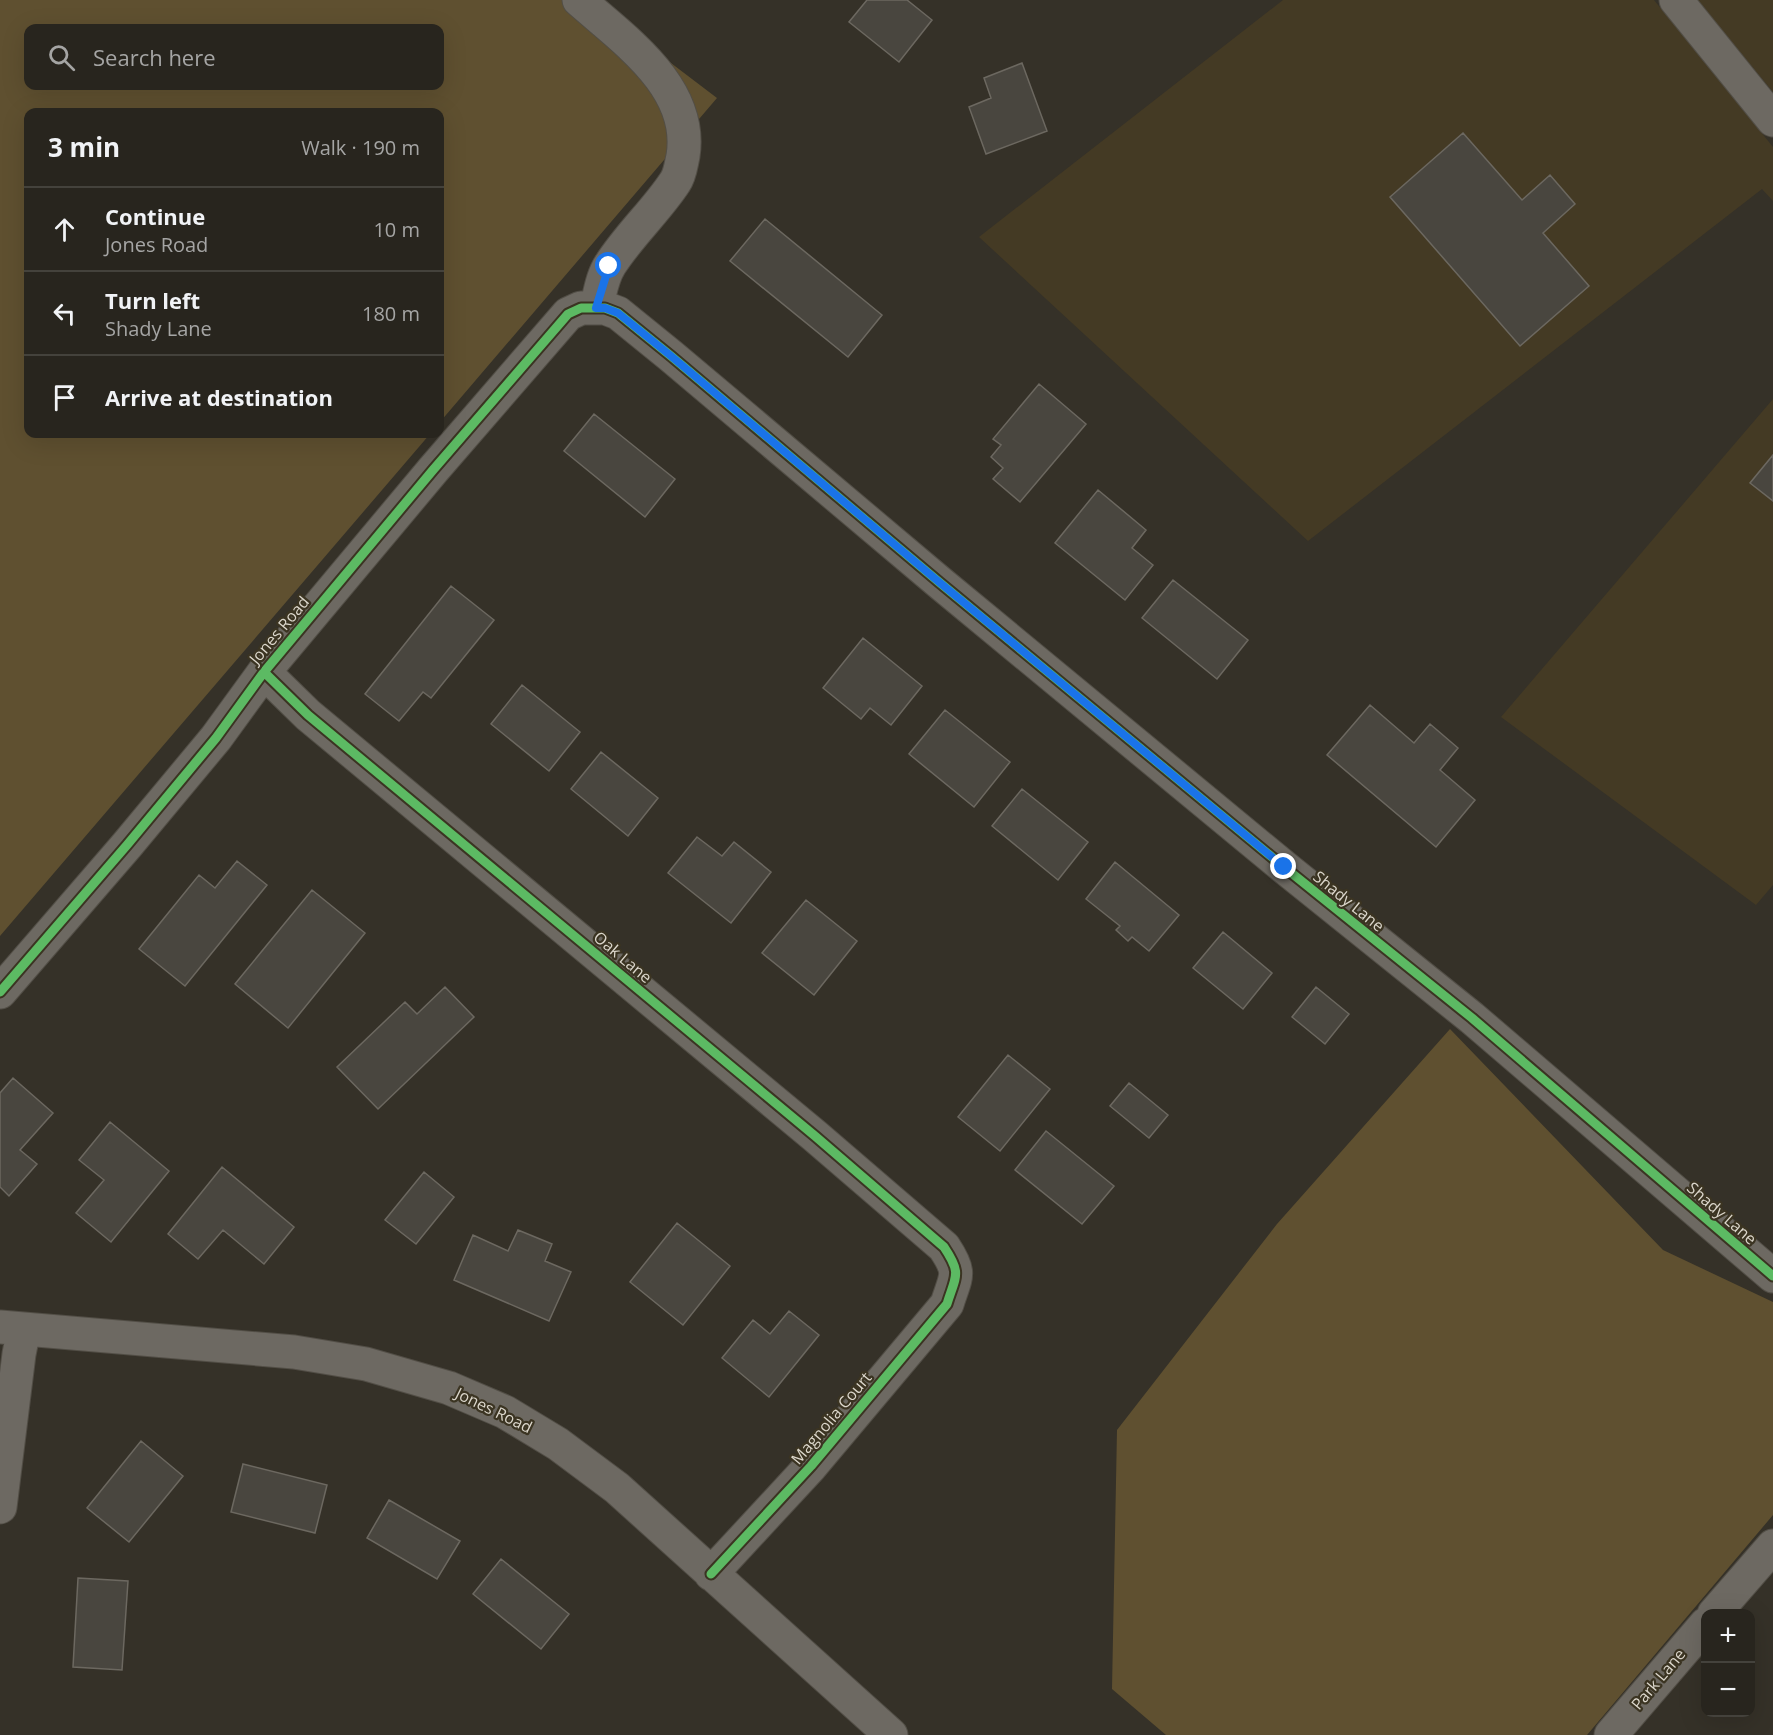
<!DOCTYPE html>
<meta charset="utf-8">
<style>
:root{--surface:#28251e;--page:#34312b;--text:#f1f3f6;--muted:#a5a5a4;--line:#44423c}
body{margin:0;font-family:"Open Sans",sans-serif;background:var(--page);color:var(--text)}
.controls{position:absolute;right:18px;bottom:18px;display:grid;overflow:hidden;border-radius:12px;box-shadow:0 6px 24px #0002}
.controls button{width:54px;height:54px;display:grid;place-items:center;padding:0;border:0;border-bottom:2px solid var(--line);background:var(--surface);color:var(--text);font:30px sans-serif}
.stop{position:absolute;width:18px;height:18px;margin:-14px;border:4px solid #1a73e8;border-radius:50%;background:#fff}
.stop.end{background:#1a73e8;border-color:#fff;box-shadow:0 2px 6px #0008}
.list{margin:0;padding:0;list-style:none}
h2{display:flex;justify-content:space-between;align-items:center;height:78px;margin:0;padding:0 24px;font-size:26px}
h2 small{font-size:20px;font-weight:400;color:var(--muted)}
.list li{display:grid;grid-template-columns:39px 1fr auto;gap:18px;align-items:center;box-sizing:border-box;height:84px;padding:0 24px;border-top:2px solid var(--line)}
.list b{display:block;font-size:22px;white-space:nowrap}
.list p{margin:0;font-size:20px;white-space:nowrap;color:var(--muted)}
.list em{font-size:20px;font-style:normal;color:var(--muted)}
.icon{flex:none;width:33px;height:33px;fill:none;stroke:currentColor;stroke-width:2;stroke-linecap:round;stroke-linejoin:round}
.map{position:relative;flex:none;width:1773px;height:1735px;overflow:hidden}
.search{position:absolute;background:var(--surface);box-shadow:0 6px 24px #0002;left:24px;top:24px;width:420px;height:66px;display:flex;align-items:center;gap:15px;box-sizing:border-box;padding:0 21px;border-radius:12px;color:var(--muted);font-size:22px}
.panel{position:absolute;background:var(--surface);box-shadow:0 6px 24px #0002;left:24px;top:108px;width:420px;height:330px;border-radius:12px}
.map>svg:first-child{display:block}
.built{fill:#443a24}
.green{fill:#5f5030;fill-rule:evenodd}
.building{fill:#49463f;stroke:#6c6860;stroke-width:1.5}
.lines{fill:none;stroke-linecap:round;stroke-linejoin:round}
.street-casing{stroke:#524e46;stroke-width:35}
.street{stroke:#6d6962;stroke-width:33}
.cycleway-casing{stroke:#3b3422;stroke-width:13}
.cycleway{stroke:#5cba63;stroke-width:9}
.route{stroke:#1a73e8;stroke-width:8}
.labels{text-anchor:middle;stroke-width:4.5;stroke-linejoin:round;paint-order:stroke}
.street-label{font-size:16px;fill:#dcd7cc;stroke:#3b3422}
</style>
<div class="map">
<svg width="1773" height="1735" viewBox="0 0 1773 1735">
<rect width="100%" height="100%" fill="#353128"/>
<path class="built" d="M 1283,0 L 1654,0 L 1773,147 L 1773,201 L 1762,189 L 1308,541 L 979,237 Z
M 1698,0 L 1773,0 L 1773,92 L 1720,28 Z
M 1773,399 L 1773,885 L 1756,905 L 1501,717 Z"/>
<path class="green" d="M 0,0 L 588,0 L 717,98 L 440,422 L 440,112 L 28,112 L 28,434 L 430,434 L 0,936 ZM 28,28 L 440,28 L 440,86 L 28,86 Z
M 1450,1029 L 1663,1250 L 1773,1302 L 1773,1515 L 1587,1735 L 1166,1735 L 1112,1689 L 1117,1430 L 1277,1224 Z"/>
<path class="building" d="M 867,0 L 907,0 L 932,20 L 899,62 L 849,22 Z
M 1022,63 L 1047,131 L 986,154 L 969,107 L 991,98 L 984,78 Z
M 1463,133 L 1522,200 L 1550,175 L 1575,204 L 1543,233 L 1589,286 L 1520,346 L 1390,197 Z
M 765,219 L 882,315 L 848,357 L 730,261 Z
M 1039,384 L 1086,424 L 1020,502 L 993,479 L 1003,468 L 991,457 L 1001,445 L 993,439 Z
M 594,414 L 675,479 L 645,517 L 564,451 Z
M 1773,455 L 1773,501 L 1750,483 Z
M 1098,490 L 1146,530 L 1132,548 L 1153,565 L 1125,600 L 1055,543 Z
M 1173,580 L 1248,640 L 1217,679 L 1142,618 Z
M 451,586 L 494,620 L 431,698 L 423,692 L 399,721 L 365,694 Z
M 863,638 L 922,686 L 891,725 L 870,708 L 861,719 L 823,688 Z
M 522,685 L 580,732 L 549,771 L 491,724 Z
M 1370,705 L 1414,743 L 1430,724 L 1458,748 L 1440,770 L 1475,800 L 1436,847 L 1327,755 Z
M 945,710 L 1010,762 L 974,807 L 909,754 Z
M 601,752 L 658,798 L 628,836 L 571,789 Z
M 1022,789 L 1088,842 L 1058,880 L 992,826 Z
M 697,837 L 722,856 L 734,842 L 771,872 L 731,923 L 668,873 Z
M 237,861 L 267,885 L 185,986 L 139,949 L 199,875 L 215,888 Z
M 1115,862 L 1179,915 L 1149,951 L 1132,937 L 1128,941 L 1116,930 L 1120,926 L 1086,899 Z
M 312,890 L 365,933 L 288,1028 L 235,984 Z
M 806,900 L 857,941 L 814,995 L 762,953 Z
M 1223,932 L 1272,973 L 1243,1009 L 1193,968 Z
M 445,987 L 474,1017 L 378,1109 L 337,1067 L 405,1002 L 417,1014 Z
M 1316,987 L 1349,1014 L 1325,1044 L 1292,1017 Z
M 1008,1055 L 1050,1089 L 1000,1151 L 958,1117 Z
M 13,1078 L 53,1113 L 20,1150 L 37,1164 L 9,1196 L 0,1187 L 0,1093 Z
M 1129,1083 L 1168,1115 L 1149,1138 L 1110,1106 Z
M 110,1122 L 169,1171 L 111,1242 L 76,1213 L 104,1180 L 79,1160 Z
M 1046,1131 L 1114,1186 L 1082,1224 L 1015,1170 Z
M 222,1167 L 294,1227 L 264,1264 L 223,1230 L 198,1259 L 168,1234 Z
M 424,1172 L 454,1197 L 416,1244 L 385,1220 Z
M 677,1223 L 730,1266 L 683,1325 L 630,1282 Z
M 518,1230 L 552,1244 L 545,1261 L 571,1272 L 549,1321 L 454,1280 L 473,1235 L 508,1251 Z
M 789,1311 L 819,1335 L 769,1397 L 722,1358 L 753,1320 L 770,1334 Z
M 141,1441 L 183,1476 L 129,1542 L 87,1508 Z
M 243,1464 L 327,1485 L 315,1533 L 231,1512 Z
M 389,1500 L 460,1541 L 437,1579 L 367,1538 Z
M 501,1559 L 569,1614 L 541,1649 L 473,1594 Z
M 78,1578 L 128,1581 L 122,1670 L 73,1667 Z"/>
<g class="lines">
<defs>
<path id="street" d="M 579,0 C 624,40 694,87 683,156 C 681,165 680,175 675,182 C 656,211 629,235 610,265 C 602,277 600,294 596,308
M 1676,0 L 1773,120
M 264,672 L 308,715 L 815,1136 L 944,1247 C 962,1274 956,1275 947,1304 L 811,1466 L 711,1574
M 0,992 L 127,845 L 216,738 L 264,672 L 433,470 L 568,314 L 581,308 L 605,308 L 618,313 L 671,356 L 939,582 L 1284,867 L 1472,1018 L 1773,1276
M 0,1327 L 294,1352 L 366,1364 L 449,1388 L 505,1412 L 558,1444 L 617,1488 L 891,1735
M 0,1507 L 19,1354 L 24,1329
M 1714,1614 L 1773,1546
M 1611,1735 L 1706,1624"/>
</defs>
<use href="#street" class="street-casing"/>
<use href="#street" class="street"/>
<defs>
<path id="cycleway" d="M 264,672 L 308,715 L 815,1136 L 944,1247 C 962,1274 956,1275 947,1304 L 811,1466 L 711,1574
M 0,992 L 127,845 L 216,738 L 264,672 L 433,470 L 568,314 L 581,308 L 605,308 L 618,313 L 671,356 L 939,582 L 1284,867 L 1472,1018 L 1773,1276"/>
</defs>
<use href="#cycleway" class="cycleway-casing"/>
<use href="#cycleway" class="cycleway"/>
</g>
<g class="lines">
<path class="route" d="M 609,266 L 596,308 L 605,308 L 618,313 L 671,356 L 939,582 L 1284,867"/>
</g>
<g class="labels">
<g class="street-label">
<text transform="translate(279 630) rotate(-50)" y="6">Jones Road</text>
<text transform="translate(1349 901) rotate(39)" y="6">Shady Lane</text>
<text transform="translate(623 957) rotate(40)" y="6">Oak Lane</text>
<text transform="translate(1722 1213) rotate(41)" y="6">Shady Lane</text>
<text transform="translate(494 1410) rotate(26)" y="6">Jones Road</text>
<text transform="translate(831 1418) rotate(-50)" y="6">Magnolia Court</text>
<text transform="translate(1658 1679) rotate(-50)" y="6">Park Lane</text>
</g>
</g>
</svg>
<div class="controls">
<button>+</button>
<button>−</button>
</div>
<div class="stop" style="left:609px;top:266px"></div>
<div class="stop end" style="left:1284px;top:867px"></div>
<div class="search"><svg class="icon" aria-label="search" viewBox="0 0 24 24"><circle cx="10" cy="10" r="6"/><path d="M15 15l6 6"/></svg>Search here</div>
<section class="panel">
<h2>3 min<small>Walk · 190 m</small></h2>
<ul class="list">
<li><svg class="icon" aria-label="ahead" viewBox="0 0 24 24"><path d="M12 20V5M6 11l6-6 6 6"/></svg><div><b>Continue</b><p>Jones Road</p></div><em>10 m</em></li>
<li><svg class="icon" aria-label="left" viewBox="0 0 24 24"><path d="M17 20v-9H6M10 6l-5 5 5 5"/></svg><div><b>Turn left</b><p>Shady Lane</p></div><em>180 m</em></li>
<li><svg class="icon" aria-label="arrive" viewBox="0 0 24 24"><path d="M6 21V4h12l-3 4 3 4H6"/></svg><div><b>Arrive at destination</b></div></li>
</ul>
</section>
</div>
